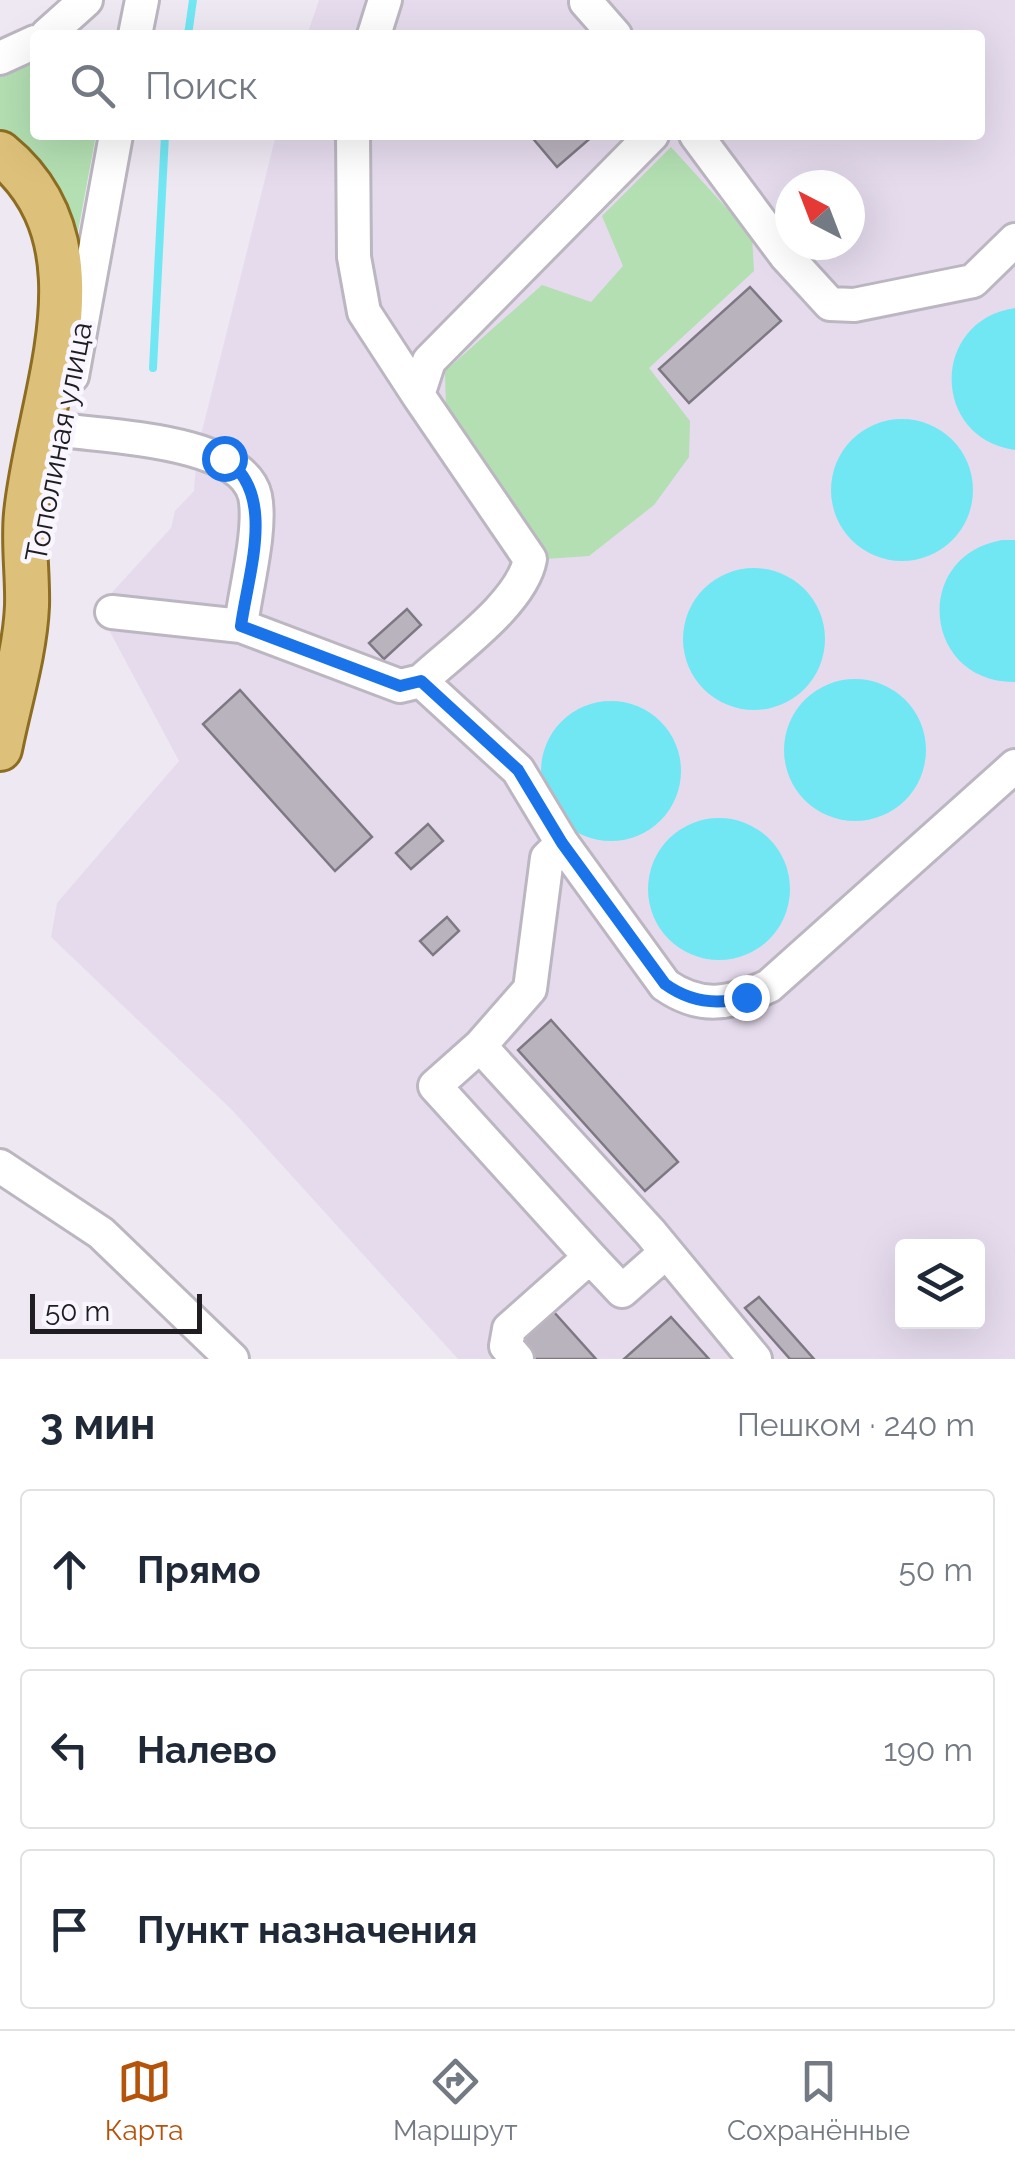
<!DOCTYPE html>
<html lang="ru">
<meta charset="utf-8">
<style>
:root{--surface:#fff;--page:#f2f2f3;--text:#1f2937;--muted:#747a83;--line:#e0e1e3;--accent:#b45309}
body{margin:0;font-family:Raleway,sans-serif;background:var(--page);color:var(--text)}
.controls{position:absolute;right:30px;bottom:30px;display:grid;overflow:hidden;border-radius:10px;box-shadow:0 10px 40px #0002}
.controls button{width:90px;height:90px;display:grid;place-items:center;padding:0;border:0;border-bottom:2px solid var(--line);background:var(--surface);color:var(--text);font:50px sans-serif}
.compass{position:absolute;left:775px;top:170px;width:90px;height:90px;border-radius:50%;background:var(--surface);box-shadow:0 10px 40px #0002;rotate:318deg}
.scale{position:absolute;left:30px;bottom:25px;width:172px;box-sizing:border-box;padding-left:10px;border:5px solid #1f1d21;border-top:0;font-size:28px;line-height:35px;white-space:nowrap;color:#1f1d21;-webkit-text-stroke:8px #faf6ff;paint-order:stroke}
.stop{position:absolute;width:30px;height:30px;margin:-22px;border:8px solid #1a73e8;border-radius:50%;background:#fff}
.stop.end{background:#1a73e8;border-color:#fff;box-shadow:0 2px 10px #0008}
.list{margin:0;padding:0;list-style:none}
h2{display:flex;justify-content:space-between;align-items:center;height:130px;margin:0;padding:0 40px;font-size:42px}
h2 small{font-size:32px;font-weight:400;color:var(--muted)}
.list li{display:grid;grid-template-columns:65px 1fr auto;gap:30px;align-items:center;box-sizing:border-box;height:160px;margin:0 20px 20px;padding:0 20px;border:2px solid var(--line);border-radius:10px}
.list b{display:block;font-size:38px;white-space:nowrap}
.list em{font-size:32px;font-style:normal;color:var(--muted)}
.icon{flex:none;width:55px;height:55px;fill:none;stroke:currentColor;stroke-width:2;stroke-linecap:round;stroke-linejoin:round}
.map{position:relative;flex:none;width:1015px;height:1359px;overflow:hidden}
.search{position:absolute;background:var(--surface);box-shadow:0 10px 40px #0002;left:30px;right:30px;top:30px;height:110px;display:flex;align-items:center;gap:25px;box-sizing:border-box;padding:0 35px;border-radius:10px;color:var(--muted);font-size:38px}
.sheet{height:670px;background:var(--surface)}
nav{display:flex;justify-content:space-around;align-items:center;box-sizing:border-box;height:140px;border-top:2px solid var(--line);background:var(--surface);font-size:28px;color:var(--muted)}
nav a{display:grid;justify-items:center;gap:5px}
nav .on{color:var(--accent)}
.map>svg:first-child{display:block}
.built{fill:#e5dbed;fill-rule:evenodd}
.green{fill:#b3dfb2}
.water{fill:#72e7f4}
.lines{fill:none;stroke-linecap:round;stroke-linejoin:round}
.stream{stroke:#72e7f4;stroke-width:8}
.building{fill:#b9b3be;stroke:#7d7882;stroke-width:2.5}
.minor-casing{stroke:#bcb6c1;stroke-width:38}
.major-casing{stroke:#8c6d21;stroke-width:48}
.minor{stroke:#fff;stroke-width:32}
.major{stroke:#ddc17a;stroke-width:42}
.route{stroke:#1a73e8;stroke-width:12}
.labels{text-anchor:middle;stroke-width:9;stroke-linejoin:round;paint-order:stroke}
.street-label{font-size:30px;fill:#1f1d21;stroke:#faf6ff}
</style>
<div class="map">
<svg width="1015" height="1359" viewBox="0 0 1015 1359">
<rect width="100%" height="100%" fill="#eee8f3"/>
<path class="built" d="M 319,0 L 1015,0 L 1015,1359 L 458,1359 L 232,1110 L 51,937 L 57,903 L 179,761 L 102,617 L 106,599 L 171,528 L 175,511 L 194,491 L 197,451 L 276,135 L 980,135 L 980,35 L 307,35 ZM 790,185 L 850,185 L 850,245 L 790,245 ZM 902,1246 L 978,1246 L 978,1322 L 902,1322 Z"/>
<path class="green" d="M 35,57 L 35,135 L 96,135 L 74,253 L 0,133 L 0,72 Z
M 671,147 L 752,236 L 754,271 L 649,368 L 690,421 L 689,457 L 654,505 L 589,556 L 545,559 L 446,411 L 445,371 L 542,285 L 591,302 L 623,266 L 602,216 Z"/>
<path class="water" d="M 1015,308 L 1015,450 C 930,438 931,320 1015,308 Z
M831 490a71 71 0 1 1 142 0a71 71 0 1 1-142 0Z
M 1002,540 L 1015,540 L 1015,682 C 923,683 911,556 1002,540 Z
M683 639a71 71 0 1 1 142 0a71 71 0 1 1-142 0Z
M784 750a71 71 0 1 1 142 0a71 71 0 1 1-142 0Z
M541 771a70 70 0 1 1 140 0a70 70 0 1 1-140 0Z
M648 889a71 71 0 1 1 142 0a71 71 0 1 1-142 0Z"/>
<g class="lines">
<path class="stream" d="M 188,35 L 193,0
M 153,368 L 165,135"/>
</g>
<path class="building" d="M 530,135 L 594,135 L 557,167 Z
M 750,287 L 781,321 L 689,403 L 659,369 Z
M 407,609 L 421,625 L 384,659 L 369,643 Z
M 240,690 L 372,837 L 335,871 L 203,724 Z
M 428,824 L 443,841 L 411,869 L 396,853 Z
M 447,917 L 459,931 L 433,955 L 420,941 Z
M 551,1020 L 678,1162 L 645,1191 L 518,1050 Z
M 759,1297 L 814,1359 L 790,1359 L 745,1308 Z
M 553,1311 L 596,1359 L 534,1359 L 519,1341 Z
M 671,1317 L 709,1359 L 624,1359 Z"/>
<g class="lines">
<defs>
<path id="minor" d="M 586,2 L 615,35
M 47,35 L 86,0
M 135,35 L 142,0
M 374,35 L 385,0
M 0,58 L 35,42
M 353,135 L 354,257 L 364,312 L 418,395
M 696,135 L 786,256 L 830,304 L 854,305 L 973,281 L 1015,240
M 72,376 L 116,135
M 62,430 C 110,437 242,440 255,496 C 262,529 245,591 241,626 L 400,686 L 421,681 L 518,770 L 562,843 L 665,985 C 701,1010 730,1004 769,986 L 1015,766
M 112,612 L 241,626
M 421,681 C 454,650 522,603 530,559 L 418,395 L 429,361 L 652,135
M 562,843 L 547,858 L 530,989 L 480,1046 L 650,1232 L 755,1359
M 480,1046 L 435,1086 L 590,1257
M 0,1166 L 101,1233 L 232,1359
M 517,1359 L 506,1346 L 509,1329 L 590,1257 L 622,1291 L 664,1254"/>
<path id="major" d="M 0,153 C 113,245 37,397 26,514 C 23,545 28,576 27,606 C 25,653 9,703 0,749"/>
</defs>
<use href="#minor" class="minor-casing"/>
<use href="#major" class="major-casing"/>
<use href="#minor" class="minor"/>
<use href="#major" class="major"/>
</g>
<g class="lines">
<path class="route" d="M 224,458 C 278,492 248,573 241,626 L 400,686 L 421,681 L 518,770 L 562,843 L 665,984 C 690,1002 716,1006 746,997"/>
</g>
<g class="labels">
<g class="street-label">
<text transform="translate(59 442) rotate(-79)" y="10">Тополиная улица</text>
</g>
</g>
</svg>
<div class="controls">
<button><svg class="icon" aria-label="layers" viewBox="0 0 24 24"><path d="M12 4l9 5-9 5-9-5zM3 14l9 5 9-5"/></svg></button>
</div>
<svg class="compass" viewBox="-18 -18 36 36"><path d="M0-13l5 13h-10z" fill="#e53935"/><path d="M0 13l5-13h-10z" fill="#747a83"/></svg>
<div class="scale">50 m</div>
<div class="stop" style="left:224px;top:458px"></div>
<div class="stop end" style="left:746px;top:997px"></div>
<div class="search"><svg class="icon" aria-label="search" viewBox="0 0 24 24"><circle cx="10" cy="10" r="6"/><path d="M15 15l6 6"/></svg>Поиск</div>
</div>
<section class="sheet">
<h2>3 мин<small>Пешком · 240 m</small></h2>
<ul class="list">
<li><svg class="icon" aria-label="ahead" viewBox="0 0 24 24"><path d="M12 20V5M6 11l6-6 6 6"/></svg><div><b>Прямо</b></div><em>50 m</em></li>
<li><svg class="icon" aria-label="left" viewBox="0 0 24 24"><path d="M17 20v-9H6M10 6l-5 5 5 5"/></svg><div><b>Налево</b></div><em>190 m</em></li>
<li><svg class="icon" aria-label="arrive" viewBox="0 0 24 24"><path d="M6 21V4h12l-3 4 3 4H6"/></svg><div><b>Пункт назначения</b></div></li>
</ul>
</section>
<nav>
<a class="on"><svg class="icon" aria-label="map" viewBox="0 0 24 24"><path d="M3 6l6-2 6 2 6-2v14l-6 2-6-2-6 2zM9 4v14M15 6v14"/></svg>Карта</a>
<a><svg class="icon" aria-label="directions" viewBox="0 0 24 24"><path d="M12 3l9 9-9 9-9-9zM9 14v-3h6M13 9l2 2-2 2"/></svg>Маршрут</a>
<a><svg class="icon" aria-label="saved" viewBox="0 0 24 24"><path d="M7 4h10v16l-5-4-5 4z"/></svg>Сохранённые</a>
</nav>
